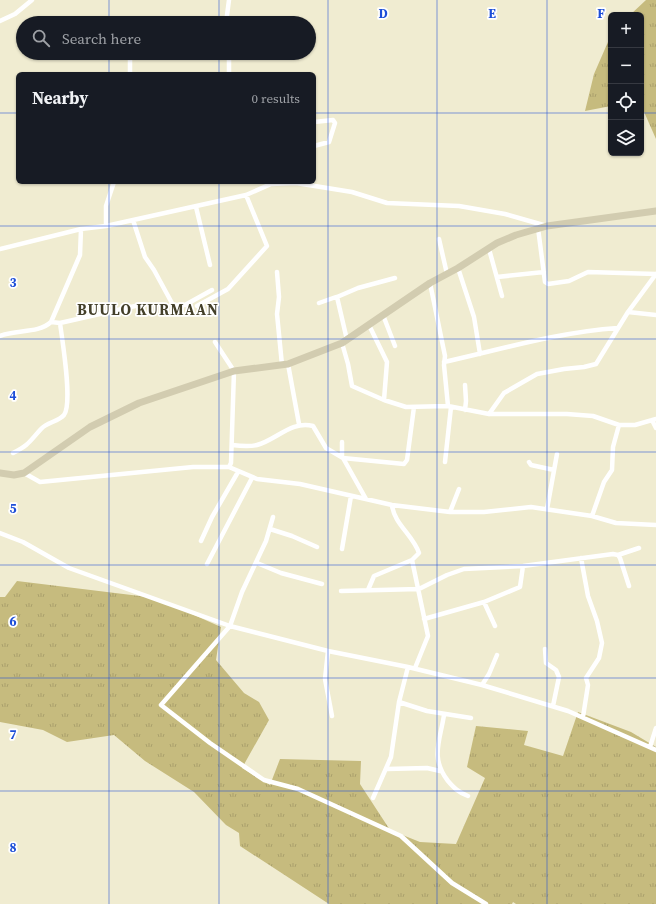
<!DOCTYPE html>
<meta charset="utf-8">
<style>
:root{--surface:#171b24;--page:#242831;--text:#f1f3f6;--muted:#9ea1a6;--line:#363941}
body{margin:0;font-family:"Source Serif 4",serif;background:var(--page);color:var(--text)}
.controls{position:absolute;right:12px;top:12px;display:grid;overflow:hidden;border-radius:6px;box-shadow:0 1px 3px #0004}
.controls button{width:36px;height:36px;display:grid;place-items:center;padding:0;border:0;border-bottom:1px solid var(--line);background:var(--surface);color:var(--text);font:20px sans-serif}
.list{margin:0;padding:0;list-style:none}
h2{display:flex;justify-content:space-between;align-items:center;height:52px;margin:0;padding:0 16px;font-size:17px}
h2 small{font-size:13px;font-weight:400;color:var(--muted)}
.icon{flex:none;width:22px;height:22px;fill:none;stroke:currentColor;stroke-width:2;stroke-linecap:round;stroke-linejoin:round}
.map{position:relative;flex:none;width:656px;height:904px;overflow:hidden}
.search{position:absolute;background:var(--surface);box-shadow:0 1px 3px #0004;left:16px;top:16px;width:300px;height:44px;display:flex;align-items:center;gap:10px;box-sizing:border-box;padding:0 14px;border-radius:22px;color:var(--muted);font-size:15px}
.panel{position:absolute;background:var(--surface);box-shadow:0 1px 3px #0004;left:16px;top:72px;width:300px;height:112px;border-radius:6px}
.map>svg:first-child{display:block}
.grass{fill:url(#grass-tufts)}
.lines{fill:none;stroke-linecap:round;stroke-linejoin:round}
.street{stroke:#fff;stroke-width:4.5}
.secondary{stroke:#d2ccb0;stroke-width:7}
.grid{fill:none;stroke:#1d4ed8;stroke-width:1;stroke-opacity:0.55}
.labels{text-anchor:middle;stroke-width:3.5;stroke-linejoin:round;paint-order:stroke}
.district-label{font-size:15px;font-weight:bold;letter-spacing:1px;fill:#433f29;stroke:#fff}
.grid-label{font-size:13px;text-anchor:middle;font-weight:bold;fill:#1d4ed8;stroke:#fff;stroke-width:3.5;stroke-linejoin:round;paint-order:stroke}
</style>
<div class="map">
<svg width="656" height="904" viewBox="0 0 656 904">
<defs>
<pattern id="grass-tufts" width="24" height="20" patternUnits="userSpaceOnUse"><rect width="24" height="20" fill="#c6bb7e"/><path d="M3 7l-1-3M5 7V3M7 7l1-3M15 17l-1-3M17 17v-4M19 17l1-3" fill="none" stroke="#aaa06c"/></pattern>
</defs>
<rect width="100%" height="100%" fill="#f0ecd1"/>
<path class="grass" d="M 646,0 L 656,0 L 656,139 L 641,105 L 641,15 L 630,15 Z
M 611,35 L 611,106 L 585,111 L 594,74 Z
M 17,581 L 156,598 L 221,627 L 216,660 L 244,693 L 259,702 L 269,720 L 242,768 L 270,785 L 280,759 L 361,761 L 360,784 L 390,830 L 420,842 L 456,844 L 485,778 L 467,767 L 476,726 L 528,731 L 524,745 L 563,756 L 578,712 L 631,732 L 656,747 L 656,904 L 516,904 L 513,902 L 512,904 L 329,904 L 240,846 L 239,833 L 226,825 L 194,792 L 145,761 L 114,735 L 67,742 L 43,730 L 0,722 L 0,597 L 5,597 Z"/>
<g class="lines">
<path class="street" d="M 0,21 L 15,14 L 32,0
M 226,23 L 229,0
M 130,74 L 130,53
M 229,74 L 229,53
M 314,122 L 333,120 L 335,123 L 329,142 L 314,146
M 196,207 L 210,265
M 133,220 L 145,257 L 154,270 L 173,305 L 185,305 L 212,290
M 106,226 L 106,206 L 114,182
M 538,228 L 545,282 L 548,284 L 569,281 L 588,272 L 656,274
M 439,239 L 447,274
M 0,249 L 81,229 L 106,226 L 246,195 L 271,184 L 296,183 L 352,192 L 387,203 L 459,206 L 505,214 L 547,226
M 489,249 L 502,296
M 458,268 L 474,317 L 480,354
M 277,272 L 279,297 L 277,314 L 282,365
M 497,277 L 544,272
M 430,283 L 445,356 L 444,365 L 448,406
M 319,303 L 336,297
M 197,306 L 228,289 L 267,246 L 246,195
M 628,312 L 656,315
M 383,315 L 395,346
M 51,322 L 60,323 L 144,304
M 369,325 L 387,362 L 384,400
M 0,336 C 16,329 38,334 51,322 L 80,255 L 81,229
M 347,340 L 337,297 L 358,288 L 395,278
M 342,343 L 348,364 L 352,386 L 384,400 L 406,407 L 448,406 L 489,414 L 567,414 L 593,416 L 619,425 L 635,425 L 656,419
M 444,362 C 502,349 559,332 618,328
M 288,364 L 299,424
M 465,385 L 466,401 L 465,410
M 489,414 L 504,393 L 537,374 L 564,369 L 584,367 L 596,364 L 628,312 L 656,274
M 652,420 L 656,428
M 232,445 C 240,446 249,447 257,445 C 276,440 292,420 313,426 L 326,448 L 343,458 L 366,499
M 13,453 C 30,444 29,442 41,429 C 47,422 58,422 64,415 C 73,403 62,339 60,323
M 342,457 L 342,442
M 343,458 L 404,464 L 407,460 L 414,407
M 445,462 L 451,407
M 529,462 L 531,465 L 554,470
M 229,467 L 257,479 L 300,484 L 392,505 L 450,512 L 484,512 L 531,507 L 592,516 L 616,523 L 656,525
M 24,473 L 40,482 L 193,467 L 229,467 L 231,463 L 234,371 L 215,342
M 392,505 C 394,524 413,535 419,553 L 412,560 L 428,636 L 415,668
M 547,509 L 557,454
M 450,512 L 459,489
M 592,516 L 604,482 L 612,470 L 613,447 L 619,425
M 273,517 L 266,541 L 242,592 L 230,626 L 161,705 L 210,743 L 264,780 L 298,789 L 401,836 L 452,883 L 486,904
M 270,529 L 292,536 L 317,547
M 0,533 L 23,542 L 69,568 L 230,626 L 328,651 L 408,667 L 482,685 L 568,711 L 656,750
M 201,541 L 212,517 L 238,472
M 342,549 L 351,496
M 618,555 L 639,548
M 581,558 L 588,596 L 597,621 L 602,643 L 599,658 L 586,678 L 588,685 L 583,717
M 257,563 L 281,573 L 322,584
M 207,564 L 252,478
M 368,590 L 374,576 L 412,560
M 341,591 L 419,589 L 447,575 L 464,569 L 523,566 L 613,554 L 618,555 L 620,558 L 629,586
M 484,602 L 495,626
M 424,619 L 484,602 L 520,587 L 523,566
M 545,649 L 546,663 L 556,670 L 559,677 L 553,706
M 328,651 L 325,679 L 332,716
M 482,685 L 489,674 L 497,655
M 399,702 L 427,711 L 471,718
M 444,715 C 440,741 430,758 448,781 C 454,788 458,792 468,796
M 650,747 L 656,728
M 387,769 L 427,768 L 440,771
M 373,798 L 391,757 L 399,702 L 408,667"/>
<path class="secondary" d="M 0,473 L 14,475 L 24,473 L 90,427 L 139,403 L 234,371 L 288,364 L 342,343 L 430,283 L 458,268 L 497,243 L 516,235 L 547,226 L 656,211"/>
</g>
<path class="grid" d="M 109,0 L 109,23M 219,0 L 219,23M 328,0 L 328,904M 437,0 L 437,904M 547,0 L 547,904M 109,53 L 109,74M 219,53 L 219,74M 0,113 L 18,113M 314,113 L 611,113M 641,113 L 656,113M 109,182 L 109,904M 219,182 L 219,904M 0,226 L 656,226M 0,339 L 656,339M 0,452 L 656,452M 0,565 L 656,565M 0,678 L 656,678M 0,791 L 656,791"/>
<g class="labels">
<g class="district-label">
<text x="148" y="315">BUULO KURMAAN</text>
</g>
</g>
<g class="grid-label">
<text x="383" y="18">D</text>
<text x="492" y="18">E</text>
<text x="601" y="18">F</text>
<text x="13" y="287">3</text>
<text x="13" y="400">4</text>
<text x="13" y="513">5</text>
<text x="13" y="626">6</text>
<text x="13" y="739">7</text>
<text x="13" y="852">8</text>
</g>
</svg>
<div class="controls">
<button>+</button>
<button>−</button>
<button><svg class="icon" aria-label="locate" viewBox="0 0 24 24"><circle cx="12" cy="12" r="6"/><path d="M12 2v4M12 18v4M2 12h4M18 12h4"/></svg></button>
<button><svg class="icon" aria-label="layers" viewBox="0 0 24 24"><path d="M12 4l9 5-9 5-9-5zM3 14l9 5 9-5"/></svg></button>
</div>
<div class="search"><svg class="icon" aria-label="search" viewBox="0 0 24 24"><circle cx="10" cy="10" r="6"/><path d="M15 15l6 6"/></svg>Search here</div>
<section class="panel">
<h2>Nearby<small>0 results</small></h2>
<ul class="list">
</ul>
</section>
</div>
